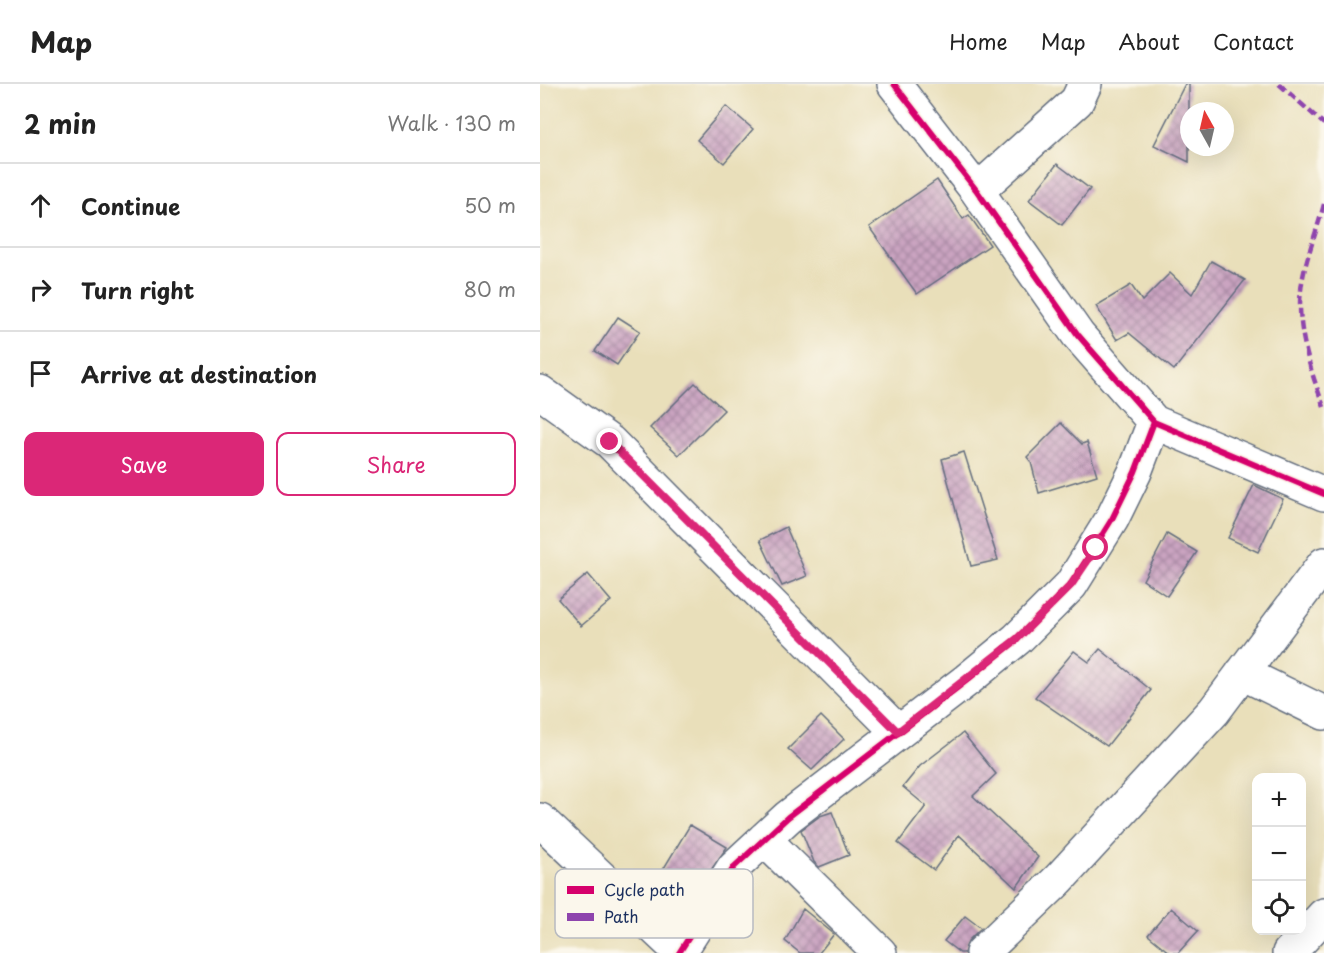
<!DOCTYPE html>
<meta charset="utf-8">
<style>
:root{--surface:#fff;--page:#f2f2f2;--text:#222;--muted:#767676;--line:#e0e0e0;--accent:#db2777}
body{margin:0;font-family:"Playpen Sans",sans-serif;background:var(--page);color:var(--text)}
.controls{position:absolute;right:18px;bottom:18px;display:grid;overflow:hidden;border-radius:12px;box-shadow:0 6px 24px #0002}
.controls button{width:54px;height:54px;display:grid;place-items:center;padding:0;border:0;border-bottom:2px solid var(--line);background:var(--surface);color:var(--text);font:30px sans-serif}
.compass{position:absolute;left:640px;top:18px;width:54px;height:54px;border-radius:50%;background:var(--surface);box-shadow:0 6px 24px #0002;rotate:352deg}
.stop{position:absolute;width:18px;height:18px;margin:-14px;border:4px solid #db2777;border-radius:50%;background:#fff}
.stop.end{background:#db2777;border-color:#fff;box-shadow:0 2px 6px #0008}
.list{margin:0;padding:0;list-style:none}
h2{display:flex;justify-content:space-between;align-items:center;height:78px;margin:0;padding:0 24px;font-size:26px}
h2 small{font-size:20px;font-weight:400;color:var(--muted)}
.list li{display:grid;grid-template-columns:39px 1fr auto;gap:18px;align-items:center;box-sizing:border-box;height:84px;padding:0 24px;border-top:2px solid var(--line)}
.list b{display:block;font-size:22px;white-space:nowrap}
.list em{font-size:20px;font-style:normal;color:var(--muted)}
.actions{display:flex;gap:12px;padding:18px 24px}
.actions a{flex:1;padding:14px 0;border:2px solid var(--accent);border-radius:12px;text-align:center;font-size:21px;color:var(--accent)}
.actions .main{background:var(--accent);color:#fff}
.icon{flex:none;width:33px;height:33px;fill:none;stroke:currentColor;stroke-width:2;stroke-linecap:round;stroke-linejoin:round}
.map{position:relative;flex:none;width:784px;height:869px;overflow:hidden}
header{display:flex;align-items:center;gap:36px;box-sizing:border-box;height:84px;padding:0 30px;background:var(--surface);border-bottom:2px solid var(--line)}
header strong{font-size:28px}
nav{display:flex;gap:33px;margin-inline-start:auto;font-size:21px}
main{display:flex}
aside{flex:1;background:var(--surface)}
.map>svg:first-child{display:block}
.building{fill:url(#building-cross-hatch)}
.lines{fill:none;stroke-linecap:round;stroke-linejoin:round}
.minor-casing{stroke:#636d7e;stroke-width:36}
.minor{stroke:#fff;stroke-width:33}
.quiet{stroke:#8e44ad;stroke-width:4.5;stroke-dasharray:9 4.5;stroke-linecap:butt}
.cycleway-casing{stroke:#fbf7ec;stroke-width:10}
.cycleway{stroke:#d6006c;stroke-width:6}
.route{stroke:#db2777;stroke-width:8}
.key{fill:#fbf7ec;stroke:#b8bbc1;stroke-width:1.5}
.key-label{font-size:16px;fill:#1b2f5e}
</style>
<header>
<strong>Map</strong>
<nav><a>Home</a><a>Map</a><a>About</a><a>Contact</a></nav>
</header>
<main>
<aside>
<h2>2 min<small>Walk · 130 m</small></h2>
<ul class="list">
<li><svg class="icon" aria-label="ahead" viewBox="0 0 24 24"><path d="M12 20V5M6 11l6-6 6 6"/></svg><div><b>Continue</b></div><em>50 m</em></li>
<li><svg class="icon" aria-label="right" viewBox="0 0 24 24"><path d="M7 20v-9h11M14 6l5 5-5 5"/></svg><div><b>Turn right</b></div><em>80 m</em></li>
<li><svg class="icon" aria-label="arrive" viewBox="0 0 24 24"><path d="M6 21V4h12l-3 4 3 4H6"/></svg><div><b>Arrive at destination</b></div></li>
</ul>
<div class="actions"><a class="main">Save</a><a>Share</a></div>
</aside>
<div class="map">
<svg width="784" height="869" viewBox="0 0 784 869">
<defs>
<pattern id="building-cross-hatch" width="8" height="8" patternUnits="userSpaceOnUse" patternTransform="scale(1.5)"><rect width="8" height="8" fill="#cba4c1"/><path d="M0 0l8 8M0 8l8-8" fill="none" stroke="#a486a0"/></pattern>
</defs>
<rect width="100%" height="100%" fill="#fbf7ec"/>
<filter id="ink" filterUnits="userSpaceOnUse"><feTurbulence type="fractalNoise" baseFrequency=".0167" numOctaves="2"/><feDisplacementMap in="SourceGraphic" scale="12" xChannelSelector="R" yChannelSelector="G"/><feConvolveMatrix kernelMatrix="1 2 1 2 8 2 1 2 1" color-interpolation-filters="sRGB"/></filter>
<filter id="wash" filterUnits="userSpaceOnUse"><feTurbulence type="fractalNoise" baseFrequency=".008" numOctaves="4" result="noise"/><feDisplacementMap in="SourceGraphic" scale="24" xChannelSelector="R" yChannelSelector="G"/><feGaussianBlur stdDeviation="1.35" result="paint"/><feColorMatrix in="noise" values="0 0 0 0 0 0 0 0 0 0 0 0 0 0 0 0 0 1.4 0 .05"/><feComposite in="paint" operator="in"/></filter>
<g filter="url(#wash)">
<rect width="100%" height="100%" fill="#e9dfba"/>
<g id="blocks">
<path class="building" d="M 645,0 L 649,0 L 649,78 L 614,61 Z
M 186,22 L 213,45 L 184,79 L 157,56 Z
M 517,80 L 550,105 L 522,141 L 489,116 Z
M 397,96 L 423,135 L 429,131 L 450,161 L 377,210 L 329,143 Z
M 671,177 L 705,196 L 634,286 L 589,249 L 577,256 L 556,222 L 591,201 L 602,217 L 630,189 L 652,210 Z
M 78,233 L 100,247 L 77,281 L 55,267 Z
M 155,299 L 184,326 L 139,371 L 110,344 Z
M 521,339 L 542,360 L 547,358 L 557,391 L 499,409 L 491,378 L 487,373 Z
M 424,368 L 458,476 L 431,482 L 402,375 Z
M 714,401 L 743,415 L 718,468 L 688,454 Z
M 246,443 L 267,492 L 242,502 L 220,456 Z
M 627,450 L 657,468 L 627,512 L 603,496 Z
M 48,490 L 71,517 L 41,542 L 18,515 Z
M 560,565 L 611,606 L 567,662 L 495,613 L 534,567 L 549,578 Z
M 281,632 L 304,655 L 272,686 L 248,665 Z
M 423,649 L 456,690 L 433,712 L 498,773 L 476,804 L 419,751 L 394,786 L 358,759 L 386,722 L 363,703 L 380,682 Z
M 292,728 L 309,771 L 279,783 L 274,778 L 261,746 L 280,732 Z
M 150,741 L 187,763 L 155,809 L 121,789 Z
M 631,824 L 658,847 L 638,869 L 630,869 L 608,851 Z
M 263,825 L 294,850 L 279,869 L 260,869 L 245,857 Z
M 425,832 L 441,844 L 429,856 L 424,869 L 420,869 L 404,857 Z"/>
</g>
</g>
<g filter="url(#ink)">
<use href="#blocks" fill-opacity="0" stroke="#636d7e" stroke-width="1.5"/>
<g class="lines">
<defs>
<path id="minor" d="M 354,0 L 437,107 L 538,251 L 614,338 L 784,410
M 437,107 L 537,17 L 545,0
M 0,308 L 70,358 L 358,648
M 702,589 L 784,629
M 0,736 L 140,868
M 224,755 L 340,869
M 139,869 L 194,783 L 248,733 L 427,596 L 477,555 L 531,501 L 572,435 L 595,388 L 614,338
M 442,869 L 519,795 L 674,627 L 784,480
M 749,869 L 784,831"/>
</defs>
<use href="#minor" class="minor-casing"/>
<use href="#minor" class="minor"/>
<path class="quiet" d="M 739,0 L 784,40
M 784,120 C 777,148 764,177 761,206 C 756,243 771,289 784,323"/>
<defs>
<path id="cycleway" d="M 354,0 L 437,107 L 538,251 L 614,338 L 784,410
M 139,869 L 194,783 L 248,733 L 427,596 L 477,555 L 531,501 L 572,435 L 595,388 L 614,338"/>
</defs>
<use href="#cycleway" class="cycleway-casing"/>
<use href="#cycleway" class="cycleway"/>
</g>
</g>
<g class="lines" filter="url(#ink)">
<path class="route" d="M 70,358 L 358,648 L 477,555 L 531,501 L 556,464"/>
</g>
<rect x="15" y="785" width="198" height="69" rx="9" class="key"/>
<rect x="27" y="802" width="27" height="8" fill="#d6006c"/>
<rect x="27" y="829" width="27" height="8" fill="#8e44ad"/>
<g class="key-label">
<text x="64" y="812">Cycle path</text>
<text x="64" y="839">Path</text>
</g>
</svg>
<div class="controls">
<button>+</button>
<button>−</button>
<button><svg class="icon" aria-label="locate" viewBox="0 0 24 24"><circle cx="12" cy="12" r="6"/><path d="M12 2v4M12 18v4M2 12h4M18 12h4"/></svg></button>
</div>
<svg class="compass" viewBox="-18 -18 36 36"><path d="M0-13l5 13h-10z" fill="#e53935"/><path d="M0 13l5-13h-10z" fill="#767676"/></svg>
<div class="stop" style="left:556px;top:464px"></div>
<div class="stop end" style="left:70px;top:358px"></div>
</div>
</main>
